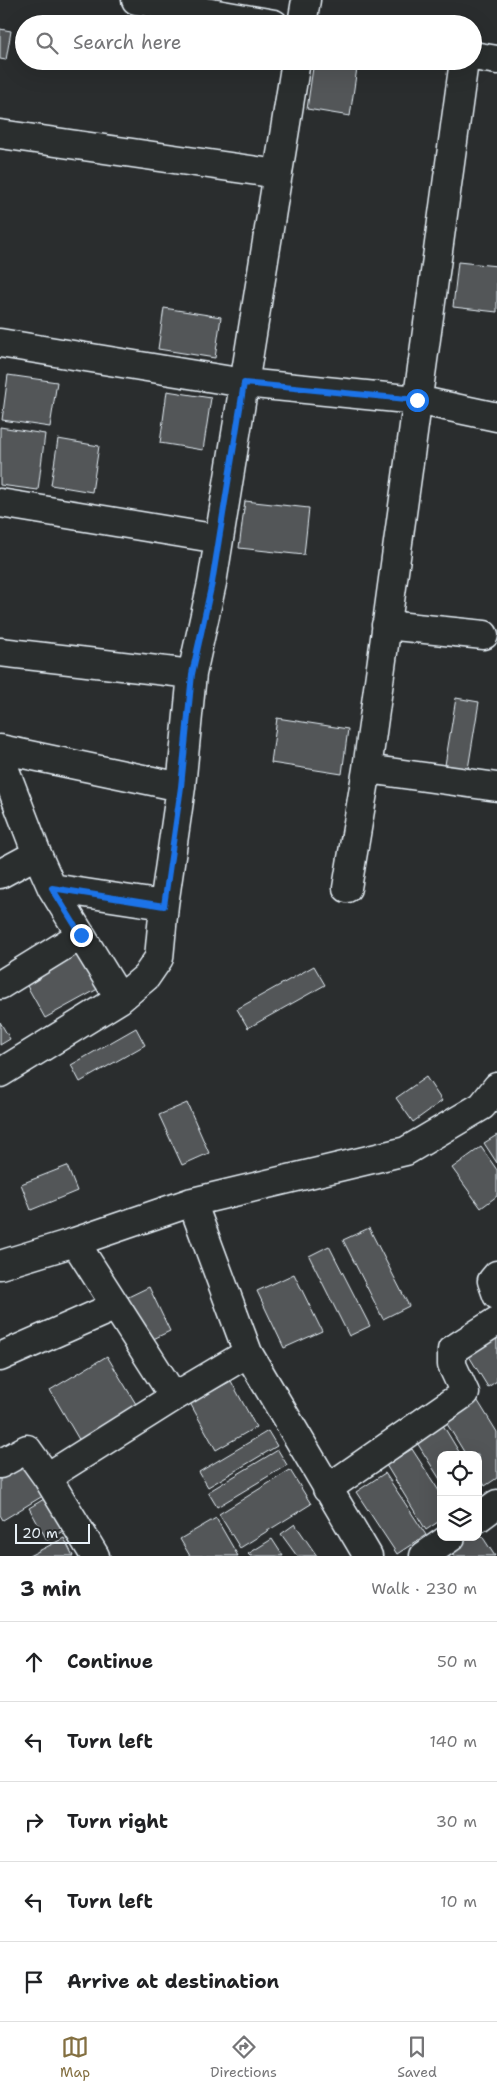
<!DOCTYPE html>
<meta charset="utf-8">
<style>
:root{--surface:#fff;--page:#f2f2f2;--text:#202124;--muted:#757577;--line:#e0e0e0;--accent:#847042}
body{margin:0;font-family:"Shantell Sans",sans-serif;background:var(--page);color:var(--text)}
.controls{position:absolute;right:15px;bottom:15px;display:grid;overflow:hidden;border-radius:10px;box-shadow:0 5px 20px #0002}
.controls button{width:45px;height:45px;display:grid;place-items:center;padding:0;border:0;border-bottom:1px solid var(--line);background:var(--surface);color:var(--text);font:25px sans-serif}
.scale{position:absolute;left:15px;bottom:12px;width:75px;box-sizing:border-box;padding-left:5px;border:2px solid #e8f1f8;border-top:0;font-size:14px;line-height:18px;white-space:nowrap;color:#e8f1f8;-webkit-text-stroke:4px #2a2d2e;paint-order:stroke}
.stop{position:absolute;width:15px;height:15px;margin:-11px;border:4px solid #1a73e8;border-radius:50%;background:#fff}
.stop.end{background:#1a73e8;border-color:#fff;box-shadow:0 1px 5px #0008}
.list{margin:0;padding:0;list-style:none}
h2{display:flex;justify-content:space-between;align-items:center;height:65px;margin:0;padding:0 20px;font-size:21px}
h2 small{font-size:16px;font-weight:400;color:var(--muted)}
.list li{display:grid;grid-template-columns:32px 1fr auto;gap:15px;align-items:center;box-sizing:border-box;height:80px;padding:0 20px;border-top:1px solid var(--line)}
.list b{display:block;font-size:19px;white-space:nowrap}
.list em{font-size:16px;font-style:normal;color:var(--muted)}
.icon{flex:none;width:28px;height:28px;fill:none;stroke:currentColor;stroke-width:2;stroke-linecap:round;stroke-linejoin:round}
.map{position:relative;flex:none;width:497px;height:1556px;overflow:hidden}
.search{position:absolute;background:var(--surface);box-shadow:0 5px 20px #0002;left:15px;right:15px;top:15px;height:55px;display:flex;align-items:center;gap:12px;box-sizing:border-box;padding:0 18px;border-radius:28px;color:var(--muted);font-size:19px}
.sheet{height:465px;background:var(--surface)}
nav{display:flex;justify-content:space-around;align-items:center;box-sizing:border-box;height:70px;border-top:1px solid var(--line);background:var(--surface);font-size:14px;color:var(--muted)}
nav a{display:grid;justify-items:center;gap:2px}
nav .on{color:var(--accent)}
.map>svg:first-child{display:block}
.building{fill:#535759;stroke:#e8f1f8}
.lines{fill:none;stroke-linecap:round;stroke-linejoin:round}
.minor-casing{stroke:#e8f1f8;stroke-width:31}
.minor{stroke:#2a2d2e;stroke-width:28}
.route{stroke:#1a73e8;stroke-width:6}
</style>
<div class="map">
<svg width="497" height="1556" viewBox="0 0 497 1556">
<rect width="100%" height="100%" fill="#2a2d2e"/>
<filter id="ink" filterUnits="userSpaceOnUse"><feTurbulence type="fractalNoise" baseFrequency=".02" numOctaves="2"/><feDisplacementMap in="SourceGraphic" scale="10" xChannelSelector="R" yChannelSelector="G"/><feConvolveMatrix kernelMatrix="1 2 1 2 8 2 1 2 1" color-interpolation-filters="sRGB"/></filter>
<g filter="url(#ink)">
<path class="building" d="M 0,29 L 11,31 L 6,60 L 0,59 Z
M 314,61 L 358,61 L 350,116 L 307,109 Z
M 458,262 L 497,266 L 497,312 L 453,307 Z
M 164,308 L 221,317 L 215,358 L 158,349 Z
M 8,375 L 57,382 L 50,427 L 2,420 Z
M 167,391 L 211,398 L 203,450 L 160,443 Z
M 0,427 L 45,434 L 38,490 L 0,485 Z
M 58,439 L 99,446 L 92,492 L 51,485 Z
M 245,501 L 309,508 L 304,555 L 239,548 Z
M 456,698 L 479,702 L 468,769 L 445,765 Z
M 277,718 L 348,729 L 342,774 L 271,763 Z
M 82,943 L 105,985 L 45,1018 L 22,977 Z
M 314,966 L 325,985 L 248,1028 L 237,1009 Z
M 0,1022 L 10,1039 L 0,1045 Z
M 136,1028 L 145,1045 L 80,1082 L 71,1065 Z
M 426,1077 L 442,1101 L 413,1122 L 396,1098 Z
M 187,1103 L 209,1153 L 182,1165 L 159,1115 Z
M 497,1135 L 497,1163 L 484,1143 Z
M 481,1147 L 497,1170 L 497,1196 L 481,1208 L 452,1168 Z
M 67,1166 L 77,1191 L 31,1210 L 21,1184 Z
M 369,1228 L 409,1306 L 383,1319 L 343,1240 Z
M 329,1246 L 370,1326 L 349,1336 L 309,1256 Z
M 294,1274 L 322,1331 L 284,1348 L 257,1291 Z
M 149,1287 L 170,1331 L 145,1343 L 124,1299 Z
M 497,1333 L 497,1381 L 488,1387 L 467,1353 Z
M 107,1356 L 139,1409 L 81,1443 L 50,1390 Z
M 231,1381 L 256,1427 L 216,1450 L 190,1403 Z
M 476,1398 L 497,1432 L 497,1478 L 485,1486 L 478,1474 L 478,1455 L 466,1455 L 444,1419 Z
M 441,1422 L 461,1455 L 441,1455 L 441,1481 L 414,1438 Z
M 268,1431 L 277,1446 L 208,1487 L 199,1472 Z
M 412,1449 L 441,1494 L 441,1520 L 426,1530 L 386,1465 Z
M 278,1450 L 287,1465 L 217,1507 L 208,1492 Z
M 22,1454 L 46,1494 L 3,1520 L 0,1515 L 0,1467 Z
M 290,1470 L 311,1504 L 240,1548 L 219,1514 Z
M 385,1473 L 426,1535 L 397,1554 L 356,1492 Z
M 44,1499 L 63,1531 L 47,1540 L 29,1508 Z
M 216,1518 L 238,1556 L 190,1556 L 180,1539 Z
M 295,1524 L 317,1556 L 297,1556 L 281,1534 Z
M 478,1530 L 495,1556 L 453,1556 L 445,1544 L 456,1537 L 478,1537 Z
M 64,1538 L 73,1556 L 29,1556 Z
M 272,1539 L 283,1556 L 250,1556 L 248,1554 Z"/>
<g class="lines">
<defs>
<path id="minor" d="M 136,0 L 274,24
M 302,24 L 306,0
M 473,56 L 497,60
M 464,61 L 367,769 L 497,787
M 0,134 L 278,174
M 0,343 L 244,383 L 417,400 L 497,417
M 0,503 L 219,539
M 386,625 L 484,635
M 0,652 L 192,674
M 0,749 L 181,787
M 0,757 L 37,854 L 52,888 L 164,905
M 0,874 L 37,854
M 52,888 L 120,999
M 347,888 L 367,769
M 0,985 L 81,935
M 0,1073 L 120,999 L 146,977 L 159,958 L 164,905 L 181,787 L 192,674 L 212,583 L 296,61
M 192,1202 L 248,1353 L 368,1556
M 75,1242 L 174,1397
M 0,1265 L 75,1242 L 192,1202 L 406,1151 L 482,1106 L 497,1087
M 497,1275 L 492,1281 L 497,1295
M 0,1357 L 116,1306
M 0,1464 L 27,1449 L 47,1477
M 327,1489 L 465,1393 L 452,1365 L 452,1350 L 497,1321
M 478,1518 L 497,1504
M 95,1556 L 47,1477 L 174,1397 L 248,1353
M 424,1556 L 451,1537"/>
</defs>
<use href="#minor" class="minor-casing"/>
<use href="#minor" class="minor"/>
</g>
</g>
<g class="lines" filter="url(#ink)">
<path class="route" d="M 81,935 L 52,888 L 164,906 L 181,787 L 192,674 L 212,583 L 244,383 L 417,400"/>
</g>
</svg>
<div class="controls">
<button><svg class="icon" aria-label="locate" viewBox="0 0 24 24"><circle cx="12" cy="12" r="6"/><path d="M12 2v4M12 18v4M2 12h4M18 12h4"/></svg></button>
<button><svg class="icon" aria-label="layers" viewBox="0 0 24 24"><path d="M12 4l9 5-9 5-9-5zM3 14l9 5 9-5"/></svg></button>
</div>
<div class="scale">20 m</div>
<div class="stop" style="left:417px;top:400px"></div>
<div class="stop end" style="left:81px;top:935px"></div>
<div class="search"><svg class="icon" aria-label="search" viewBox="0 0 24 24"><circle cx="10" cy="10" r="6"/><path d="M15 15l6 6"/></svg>Search here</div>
</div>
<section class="sheet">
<h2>3 min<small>Walk · 230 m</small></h2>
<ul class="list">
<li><svg class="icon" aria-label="ahead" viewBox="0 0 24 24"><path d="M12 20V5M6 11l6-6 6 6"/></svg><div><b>Continue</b></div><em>50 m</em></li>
<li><svg class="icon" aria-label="left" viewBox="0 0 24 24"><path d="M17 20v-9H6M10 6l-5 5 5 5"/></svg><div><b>Turn left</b></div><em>140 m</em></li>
<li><svg class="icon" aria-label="right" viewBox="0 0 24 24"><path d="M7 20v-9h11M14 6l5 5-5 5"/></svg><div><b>Turn right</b></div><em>30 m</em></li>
<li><svg class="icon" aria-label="left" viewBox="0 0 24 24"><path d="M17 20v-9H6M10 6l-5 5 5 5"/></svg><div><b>Turn left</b></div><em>10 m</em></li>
<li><svg class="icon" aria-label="arrive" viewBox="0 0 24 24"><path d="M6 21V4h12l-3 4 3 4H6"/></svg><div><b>Arrive at destination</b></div></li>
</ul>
</section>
<nav>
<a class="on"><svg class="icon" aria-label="map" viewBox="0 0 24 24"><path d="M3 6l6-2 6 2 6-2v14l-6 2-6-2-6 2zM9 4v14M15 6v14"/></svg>Map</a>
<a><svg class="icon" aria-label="directions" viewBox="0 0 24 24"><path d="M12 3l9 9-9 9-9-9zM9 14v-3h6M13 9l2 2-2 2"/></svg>Directions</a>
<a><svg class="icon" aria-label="saved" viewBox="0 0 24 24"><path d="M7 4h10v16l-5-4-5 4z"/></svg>Saved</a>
</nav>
